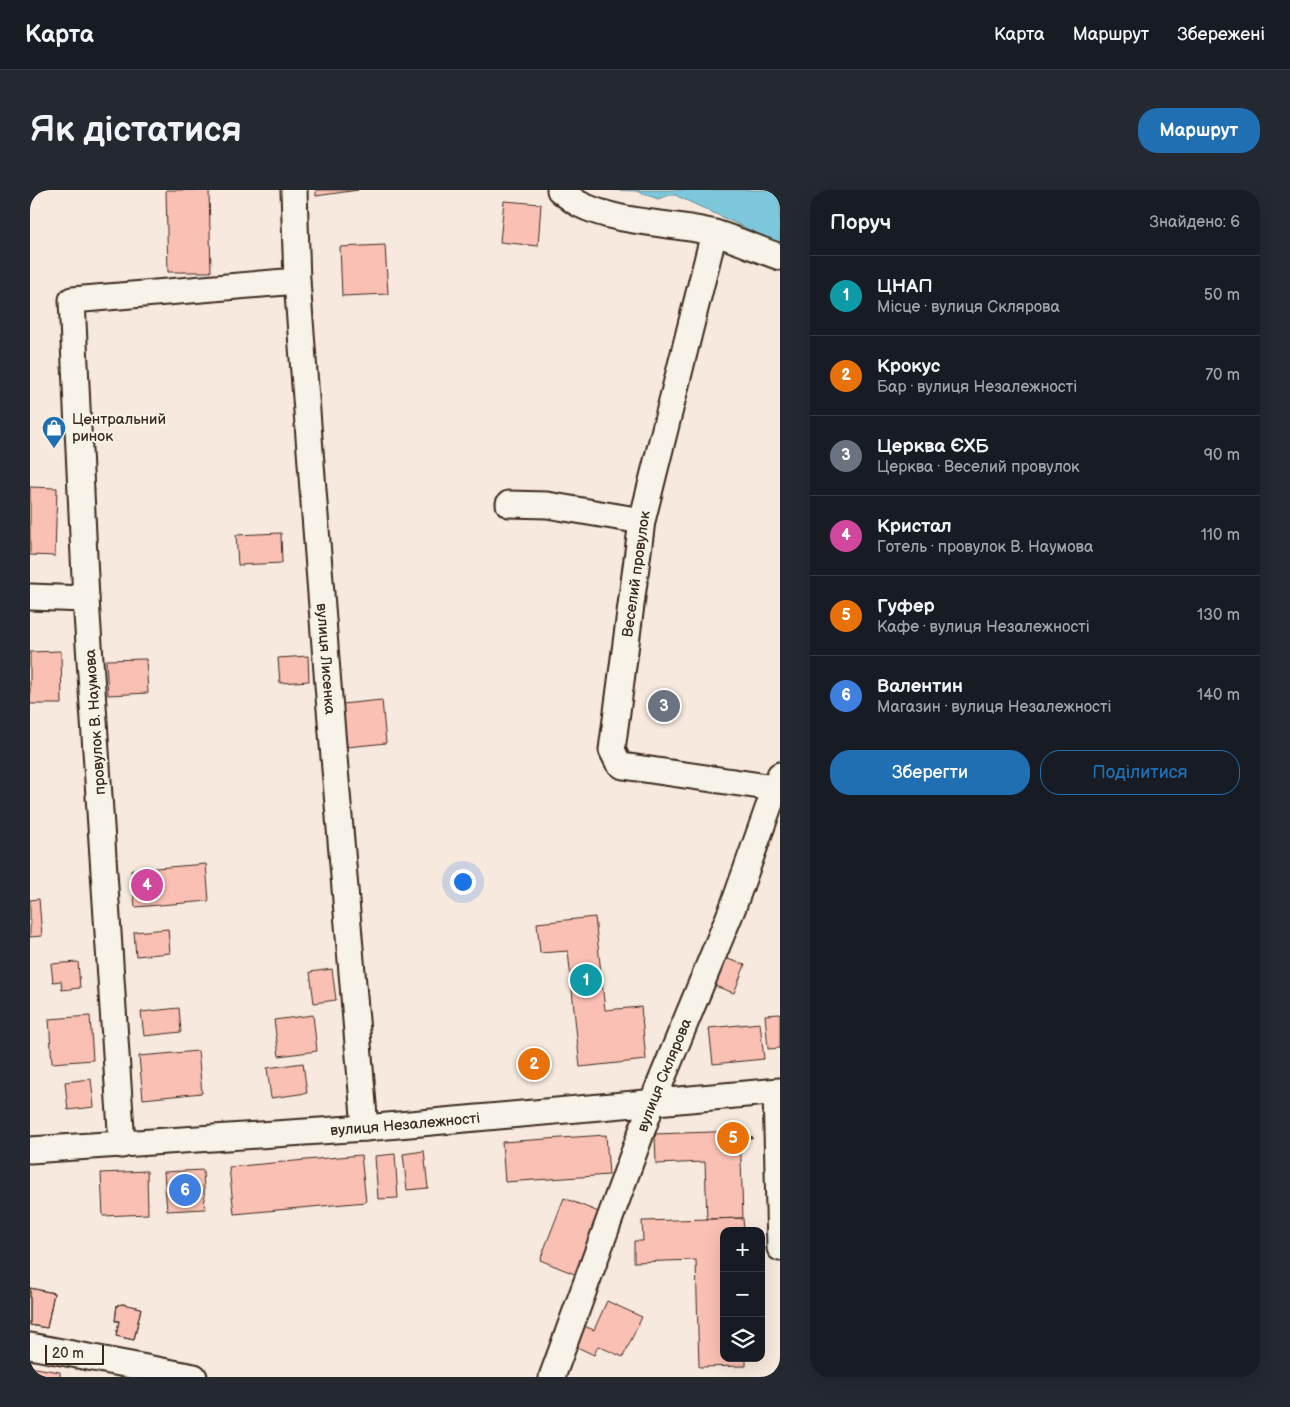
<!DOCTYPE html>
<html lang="uk">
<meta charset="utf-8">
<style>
:root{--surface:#171b24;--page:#242831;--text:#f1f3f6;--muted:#9ea1a6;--line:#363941;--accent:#1f6fb2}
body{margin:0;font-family:"Balsamiq Sans",sans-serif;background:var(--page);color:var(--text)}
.controls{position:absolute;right:15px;bottom:15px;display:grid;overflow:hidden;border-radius:10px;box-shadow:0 5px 20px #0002}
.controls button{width:45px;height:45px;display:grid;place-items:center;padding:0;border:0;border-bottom:1px solid var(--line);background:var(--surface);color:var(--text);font:25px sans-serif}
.scale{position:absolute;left:15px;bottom:12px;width:59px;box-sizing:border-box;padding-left:5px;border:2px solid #3b2a1e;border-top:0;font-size:14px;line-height:18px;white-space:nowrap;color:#3b2a1e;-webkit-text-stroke:4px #f7f3e8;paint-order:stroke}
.you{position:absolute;left:432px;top:691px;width:18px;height:18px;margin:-12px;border:4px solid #fff;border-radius:50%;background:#1a73e8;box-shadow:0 0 0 8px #1a73e833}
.badge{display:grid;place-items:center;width:32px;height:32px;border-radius:50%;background:var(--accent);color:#fff;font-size:16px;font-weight:700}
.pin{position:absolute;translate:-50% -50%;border:2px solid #fff;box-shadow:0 1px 5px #0006}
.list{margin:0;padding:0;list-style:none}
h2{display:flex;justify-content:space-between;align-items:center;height:65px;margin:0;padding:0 20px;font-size:21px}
h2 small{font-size:16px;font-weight:400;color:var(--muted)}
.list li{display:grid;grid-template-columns:32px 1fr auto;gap:15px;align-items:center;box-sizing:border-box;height:80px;padding:0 20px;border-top:1px solid var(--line)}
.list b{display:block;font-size:19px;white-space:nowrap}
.list p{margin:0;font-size:16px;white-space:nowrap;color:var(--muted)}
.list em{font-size:16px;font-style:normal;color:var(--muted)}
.actions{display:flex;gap:10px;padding:15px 20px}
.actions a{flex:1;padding:11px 0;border:1px solid var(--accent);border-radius:20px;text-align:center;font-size:18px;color:var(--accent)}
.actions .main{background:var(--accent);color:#fff}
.icon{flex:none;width:28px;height:28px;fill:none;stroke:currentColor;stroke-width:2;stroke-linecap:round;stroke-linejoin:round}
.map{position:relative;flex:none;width:750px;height:1187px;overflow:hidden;border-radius:20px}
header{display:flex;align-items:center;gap:30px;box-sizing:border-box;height:70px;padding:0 25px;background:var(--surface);border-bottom:1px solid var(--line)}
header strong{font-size:24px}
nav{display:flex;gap:28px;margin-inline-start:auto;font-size:18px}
.intro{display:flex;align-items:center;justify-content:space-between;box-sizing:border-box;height:120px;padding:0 30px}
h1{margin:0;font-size:35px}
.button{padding:12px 22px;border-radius:20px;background:var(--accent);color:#fff;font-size:18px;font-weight:700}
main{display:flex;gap:30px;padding:0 30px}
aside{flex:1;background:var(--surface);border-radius:20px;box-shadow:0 5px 20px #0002}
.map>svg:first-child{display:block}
.water{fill:#7dc7dc;stroke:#638890}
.building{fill:#fbc0b4;stroke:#3b2a1e}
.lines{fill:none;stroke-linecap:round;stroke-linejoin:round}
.minor-casing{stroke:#3b2a1e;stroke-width:29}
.path{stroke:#3b2a1e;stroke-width:3;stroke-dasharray:4 4;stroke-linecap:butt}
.minor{stroke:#f7f3e8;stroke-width:25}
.labels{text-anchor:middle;stroke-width:4;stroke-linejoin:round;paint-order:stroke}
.poi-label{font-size:15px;fill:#3b2a1e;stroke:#f7f3e8;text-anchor:start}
.street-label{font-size:15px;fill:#3b2a1e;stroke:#f7f3e8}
</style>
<header>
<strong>Карта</strong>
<nav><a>Карта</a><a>Маршрут</a><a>Збережені</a></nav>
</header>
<div class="intro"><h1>Як дістатися</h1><a class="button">Маршрут</a></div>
<main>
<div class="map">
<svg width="750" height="1187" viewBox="0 0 750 1187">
<rect width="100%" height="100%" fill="#f8e9de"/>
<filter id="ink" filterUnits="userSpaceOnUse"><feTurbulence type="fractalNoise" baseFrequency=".02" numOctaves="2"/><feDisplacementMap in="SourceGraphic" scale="10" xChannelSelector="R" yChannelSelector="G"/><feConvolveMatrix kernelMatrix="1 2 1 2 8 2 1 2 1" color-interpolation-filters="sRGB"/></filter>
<g filter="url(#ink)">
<path class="water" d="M 583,0 L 750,0 L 750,54 L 645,5 L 640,5 L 628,9 L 607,1 Z"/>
<path class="building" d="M 136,0 L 179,0 L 181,82 L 138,82 Z
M 286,0 L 328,0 L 286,6 Z
M 474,11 L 511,14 L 508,56 L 470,52 Z
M 355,55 L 358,104 L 312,106 L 310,57 Z
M 0,297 L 27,298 L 25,366 L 0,365 Z
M 251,343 L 252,373 L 208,375 L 206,345 Z
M 31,461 L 32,514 L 0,514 L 0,462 Z
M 278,466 L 279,491 L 250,493 L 248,468 Z
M 116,469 L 118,503 L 78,505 L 76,470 Z
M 352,510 L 356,553 L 317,557 L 312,514 Z
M 176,674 L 179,711 L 105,717 L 101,680 Z
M 9,709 L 12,746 L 0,747 L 0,710 Z
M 565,727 L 575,820 L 611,817 L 616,870 L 550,877 L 538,761 L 510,763 L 507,733 Z
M 138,739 L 140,763 L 106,766 L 104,742 Z
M 695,768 L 715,775 L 704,803 L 685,796 Z
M 48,772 L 50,798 L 32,800 L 31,791 L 23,792 L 21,774 Z
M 302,779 L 306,810 L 284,813 L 280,782 Z
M 149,818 L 151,842 L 114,846 L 111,822 Z
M 750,824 L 750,858 L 738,859 L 735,825 Z
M 283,825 L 287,861 L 249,866 L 244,830 Z
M 60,826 L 63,870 L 22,873 L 19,829 Z
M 730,833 L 734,869 L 683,874 L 679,838 Z
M 168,861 L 172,903 L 113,909 L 109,866 Z
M 273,873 L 277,903 L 241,908 L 237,878 Z
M 61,889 L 64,917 L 38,920 L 35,892 Z
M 710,941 L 713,1028 L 677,1029 L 675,972 L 626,974 L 625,944 Z
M 576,945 L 579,985 L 475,992 L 472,952 Z
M 394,961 L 398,998 L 377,1000 L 373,964 Z
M 365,964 L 368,1008 L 348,1009 L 345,966 Z
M 331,965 L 336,1012 L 204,1024 L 199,977 Z
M 173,980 L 175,1019 L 137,1021 L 134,982 Z
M 117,981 L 118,1024 L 73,1026 L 71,983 Z
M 534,1008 L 571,1023 L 547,1085 L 510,1070 Z
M 713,1028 L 714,1041 L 694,1041 L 694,1168 L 716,1168 L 716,1176 L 669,1177 L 666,1070 L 604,1072 L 604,1051 L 613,1051 L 612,1031 Z
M 0,1098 L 24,1103 L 17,1138 L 0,1135 Z
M 0,1098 L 24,1103 L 17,1138 L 0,1135 Z
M 577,1111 L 612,1127 L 593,1167 L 568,1156 L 564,1165 L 545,1156 L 554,1136 L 564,1140 Z
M 93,1114 L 111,1118 L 104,1150 L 86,1146 L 89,1131 L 85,1131 L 87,1115 Z
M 93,1114 L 111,1118 L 104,1150 L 86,1146 L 89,1131 L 85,1131 L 87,1115 Z
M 0,1177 L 30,1182 L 30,1187 L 0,1187 Z"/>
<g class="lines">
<defs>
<g id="minor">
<path id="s1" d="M 264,0 L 267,91 L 298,495 L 335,938"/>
<path d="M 530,0 C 536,5 542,10 549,14 C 589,34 638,32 681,42 C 704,48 727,59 750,67"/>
<path d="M 684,43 L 612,331 L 582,560 L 588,572 L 593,576 L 744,598"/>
<path d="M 479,314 L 517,315 L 612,331"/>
<path d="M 0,407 L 56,409"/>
<path d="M 746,902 L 750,1058"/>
<path d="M 92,955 L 56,409 L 42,110 L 267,91"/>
<path id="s2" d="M 0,960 L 335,938 L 750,901"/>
<path d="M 0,1156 L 164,1187"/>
<path id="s3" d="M 522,1187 L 622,913 L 703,717 L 750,585"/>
</g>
</defs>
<use href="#minor" class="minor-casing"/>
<path class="path" d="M 719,948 L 727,947"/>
<use href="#minor" class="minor"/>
</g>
</g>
<defs>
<symbol id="shop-pin" viewBox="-11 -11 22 30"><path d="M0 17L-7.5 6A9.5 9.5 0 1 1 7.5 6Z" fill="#1f6fb2" stroke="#f7f3e8"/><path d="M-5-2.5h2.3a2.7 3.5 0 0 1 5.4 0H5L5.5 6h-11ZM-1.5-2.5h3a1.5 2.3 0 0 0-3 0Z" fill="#fff"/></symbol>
</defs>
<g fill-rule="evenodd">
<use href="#shop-pin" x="10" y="224" width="28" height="38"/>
</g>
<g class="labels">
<g class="poi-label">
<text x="42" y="234">Центральний<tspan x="42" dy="17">ринок</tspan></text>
</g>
<g class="street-label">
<text transform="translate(606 384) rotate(-82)" y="5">Веселий провулок</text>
<text dy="5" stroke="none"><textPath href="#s1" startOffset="470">вулиця Лисенка</textPath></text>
<text transform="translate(65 532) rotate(-94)" y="5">провулок В. Наумова</text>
<text dy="5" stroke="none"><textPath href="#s3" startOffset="322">вулиця Склярова</textPath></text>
<text dy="5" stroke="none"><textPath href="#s2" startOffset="376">вулиця Незалежності</textPath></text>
</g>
</g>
</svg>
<div class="controls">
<button>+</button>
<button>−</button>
<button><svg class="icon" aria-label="layers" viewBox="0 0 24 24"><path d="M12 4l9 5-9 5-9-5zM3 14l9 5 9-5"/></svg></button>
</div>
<div class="scale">20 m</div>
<div class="you"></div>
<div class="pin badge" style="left:556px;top:790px;background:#0f9aa8">1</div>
<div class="pin badge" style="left:504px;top:874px;background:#e8710a">2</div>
<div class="pin badge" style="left:634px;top:516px;background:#6b7280">3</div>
<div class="pin badge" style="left:117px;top:695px;background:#d1479c">4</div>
<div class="pin badge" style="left:703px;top:948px;background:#e8710a">5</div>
<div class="pin badge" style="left:155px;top:1000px;background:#3f7fe0">6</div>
</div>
<aside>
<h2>Поруч<small>Знайдено: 6</small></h2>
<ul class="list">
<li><span class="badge" style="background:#0f9aa8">1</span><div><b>ЦНАП</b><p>Місце · вулиця Склярова</p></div><em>50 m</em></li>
<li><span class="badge" style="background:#e8710a">2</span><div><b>Крокус</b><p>Бар · вулиця Незалежності</p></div><em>70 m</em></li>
<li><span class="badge" style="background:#6b7280">3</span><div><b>Церква ЄХБ</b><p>Церква · Веселий провулок</p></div><em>90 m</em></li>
<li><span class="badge" style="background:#d1479c">4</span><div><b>Кристал</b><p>Готель · провулок В. Наумова</p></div><em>110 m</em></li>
<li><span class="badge" style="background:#e8710a">5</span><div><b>Гуфер</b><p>Кафе · вулиця Незалежності</p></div><em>130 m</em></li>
<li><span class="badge" style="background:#3f7fe0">6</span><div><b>Валентин</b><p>Магазин · вулиця Незалежності</p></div><em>140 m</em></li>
</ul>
<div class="actions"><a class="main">Зберегти</a><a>Поділитися</a></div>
</aside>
</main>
